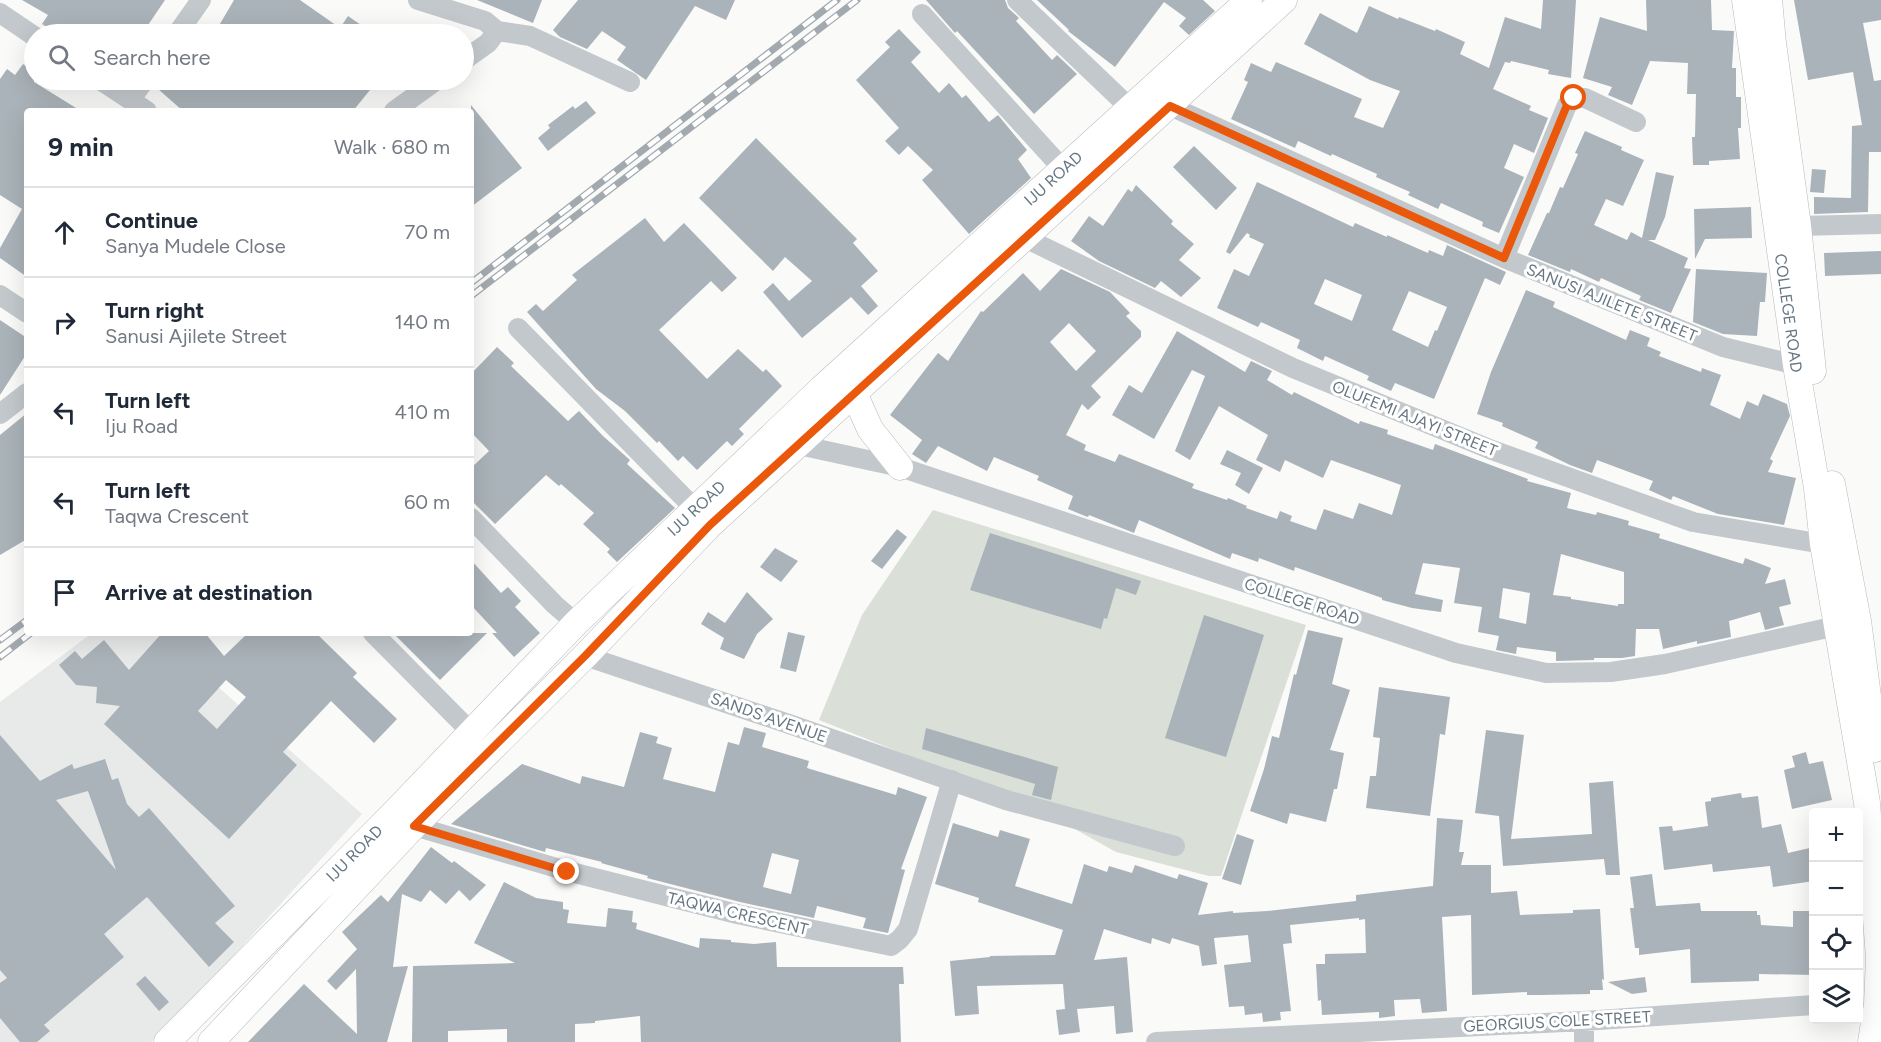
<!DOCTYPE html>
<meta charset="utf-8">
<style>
:root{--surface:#fff;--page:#f2f2f3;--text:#1f2937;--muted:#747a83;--line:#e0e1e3}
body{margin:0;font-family:Figtree,sans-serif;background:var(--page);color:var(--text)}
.controls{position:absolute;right:18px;bottom:18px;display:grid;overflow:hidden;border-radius:6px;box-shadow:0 6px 24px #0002}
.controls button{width:54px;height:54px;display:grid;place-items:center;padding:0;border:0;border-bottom:2px solid var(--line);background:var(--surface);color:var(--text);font:30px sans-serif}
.stop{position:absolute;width:18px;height:18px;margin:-14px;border:4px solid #ea580c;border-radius:50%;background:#fff}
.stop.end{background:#ea580c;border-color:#fff;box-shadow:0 2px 6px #0008}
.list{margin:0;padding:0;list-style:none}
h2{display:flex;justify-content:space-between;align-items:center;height:78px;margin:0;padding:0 24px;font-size:26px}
h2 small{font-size:20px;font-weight:400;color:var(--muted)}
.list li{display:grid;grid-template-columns:39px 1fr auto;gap:18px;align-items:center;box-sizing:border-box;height:90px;padding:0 24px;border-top:2px solid var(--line)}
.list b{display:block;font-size:22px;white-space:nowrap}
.list p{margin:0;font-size:20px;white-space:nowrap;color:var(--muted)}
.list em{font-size:20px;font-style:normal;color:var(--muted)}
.icon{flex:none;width:33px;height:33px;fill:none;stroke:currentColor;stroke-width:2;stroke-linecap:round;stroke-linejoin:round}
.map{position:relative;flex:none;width:1881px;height:1042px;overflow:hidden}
.search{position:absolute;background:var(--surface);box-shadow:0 6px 24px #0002;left:24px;top:24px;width:450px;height:66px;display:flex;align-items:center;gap:15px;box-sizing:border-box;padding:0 21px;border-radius:33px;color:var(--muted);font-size:22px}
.panel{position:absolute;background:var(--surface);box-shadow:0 6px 24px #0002;left:24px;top:108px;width:450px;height:528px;border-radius:6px}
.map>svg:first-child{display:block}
.built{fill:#e8e9e9}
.green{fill:#dadfd7}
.building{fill:#aab3b9;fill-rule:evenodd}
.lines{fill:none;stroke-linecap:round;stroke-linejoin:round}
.major-casing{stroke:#b5babe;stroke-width:27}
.minor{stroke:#c3c8cc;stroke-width:20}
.major{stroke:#fff;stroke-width:26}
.rail-casing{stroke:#a2aab0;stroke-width:7}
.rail{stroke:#fff;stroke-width:4.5;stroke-dasharray:14;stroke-linecap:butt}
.route{stroke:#ea580c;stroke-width:8}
.labels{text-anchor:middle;stroke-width:6;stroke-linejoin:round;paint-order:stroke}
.street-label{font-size:16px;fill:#657683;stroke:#fff}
</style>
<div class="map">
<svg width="1881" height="1042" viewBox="0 0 1881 1042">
<rect width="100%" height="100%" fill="#fafaf8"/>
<path class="built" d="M 92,633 L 157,633 L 362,814 L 199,994 L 151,1042 L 0,1042 L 0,702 Z"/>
<path class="green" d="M 933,510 L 1306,625 L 1221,876 L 1209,876 L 1116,852 L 1030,804 L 819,720 L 862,615 Z"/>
<path class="building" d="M 22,0 L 165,0 L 142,34 L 58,34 L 42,24 L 48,15 Z
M 234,0 L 300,0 L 340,28 L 348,16 L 361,25 L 354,34 L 214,34 Z
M 477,0 L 542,0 L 533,23 Z
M 578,0 L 735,0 L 726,20 L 695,6 L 646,80 L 617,60 L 626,47 L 602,31 L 587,49 L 560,37 L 553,30 Z
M 926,0 L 1005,0 L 1008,8 L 1019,18 L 1016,21 L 1052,60 L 1057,55 L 1077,74 L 1034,114 L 957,31 L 955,33 Z
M 1037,0 L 1203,0 L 1215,11 L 1189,35 L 1179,26 L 1186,18 L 1164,2 L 1115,67 L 1068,31 L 1069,30 Z
M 1543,0 L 1576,0 L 1571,78 L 1548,74 L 1549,70 L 1511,61 L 1510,63 L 1505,62 L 1493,89 L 1531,106 L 1529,110 L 1548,118 L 1534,153 L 1514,144 L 1504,168 L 1524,177 L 1499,233 L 1482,226 L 1483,222 L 1441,203 L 1438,209 L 1408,195 L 1410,192 L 1376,177 L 1377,174 L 1332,154 L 1331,156 L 1298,141 L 1295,148 L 1231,119 L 1248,82 L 1244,80 L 1251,63 L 1271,72 L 1276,62 L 1362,99 L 1354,117 L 1383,128 L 1400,91 L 1370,80 L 1304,44 L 1320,13 L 1357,33 L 1369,6 L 1398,19 L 1399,17 L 1435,31 L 1436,29 L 1465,42 L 1460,54 L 1489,68 L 1505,17 L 1541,29 Z
M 1646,0 L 1711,0 L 1712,30 L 1734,31 L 1732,68 L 1736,68 L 1736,97 L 1741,97 L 1741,128 L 1738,128 L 1740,159 L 1709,161 L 1709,165 L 1693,165 L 1692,137 L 1695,137 L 1696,94 L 1687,94 L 1688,63 L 1650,61 L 1632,105 L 1608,95 L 1612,87 L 1583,78 L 1600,17 L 1647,31 Z
M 1794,0 L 1881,0 L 1881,20 L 1863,23 L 1874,81 L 1881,80 L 1881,152 L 1869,152 L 1868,212 L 1814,214 L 1814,197 L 1851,198 L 1852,126 L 1862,125 L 1853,72 L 1808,80 Z
M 899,29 L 921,52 L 911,62 L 939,93 L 949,83 L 962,98 L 966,95 L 989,122 L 998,115 L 1027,150 L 1018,159 L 1031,178 L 969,234 L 922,180 L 933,170 L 908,146 L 899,155 L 885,141 L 899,128 L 856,80 L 890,47 L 885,42 Z
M 23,64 L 34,72 L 34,82 L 81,111 L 27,111 L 27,277 L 0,258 L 0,248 L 22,209 L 0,195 L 0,79 L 7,69 L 15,75 Z
M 165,80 L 378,80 L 353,111 L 183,111 L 158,89 Z
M 586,101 L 596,113 L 548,151 L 538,138 L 550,128 L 548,125 L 573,106 L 575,109 Z
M 471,105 L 522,168 L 471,207 Z
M 1585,131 L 1622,147 L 1621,150 L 1644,160 L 1623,206 L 1606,199 L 1594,225 L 1627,240 L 1631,232 L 1642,238 L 1656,172 L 1674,176 L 1665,217 L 1655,240 L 1648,240 L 1688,258 L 1684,268 L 1691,269 L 1671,313 L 1639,300 L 1641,296 L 1601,278 L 1599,282 L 1571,269 L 1570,272 L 1528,255 L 1547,213 L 1549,213 L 1560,187 L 1563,188 L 1578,154 L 1575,153 Z
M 756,138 L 857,239 L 853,243 L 878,271 L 861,286 L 878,306 L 868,315 L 851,297 L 802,338 L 763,292 L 773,283 L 789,301 L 812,281 L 785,257 L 773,271 L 699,198 Z
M 1194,146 L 1237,188 L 1216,210 L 1173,167 Z
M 1812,169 L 1826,170 L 1824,193 L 1810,192 Z
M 1257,182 L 1353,227 L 1355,223 L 1387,237 L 1387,235 L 1428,253 L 1429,250 L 1443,256 L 1447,245 L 1506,272 L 1500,285 L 1485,278 L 1434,399 L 1395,383 L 1391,391 L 1367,380 L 1369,376 L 1325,356 L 1323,361 L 1297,348 L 1300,340 L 1261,322 L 1258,327 L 1217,308 L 1234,269 L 1249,276 L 1264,244 L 1249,237 L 1250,235 L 1247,233 L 1230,254 L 1226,252 ZM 1325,279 L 1362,295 L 1352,321 L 1314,304 ZM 1409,291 L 1447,307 L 1437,331 L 1435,330 L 1428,347 L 1392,330 Z
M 1136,185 L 1173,221 L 1171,224 L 1194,244 L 1179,260 L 1201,278 L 1181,297 L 1161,281 L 1155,288 L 1099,261 L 1071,241 L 1089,216 L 1103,226 L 1128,189 L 1132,192 Z
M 1751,207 L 1752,238 L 1705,239 L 1695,259 L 1694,209 Z
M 645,218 L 664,242 L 684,223 L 737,278 L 722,292 L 711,281 L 659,330 L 707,379 L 738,349 L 763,372 L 766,369 L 782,386 L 739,429 L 744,434 L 732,446 L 727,441 L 697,470 L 683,456 L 678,461 L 659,441 L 657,443 L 625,411 L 596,389 L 527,312 L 536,304 L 543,311 L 577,280 L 572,275 Z
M 1881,251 L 1881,274 L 1825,276 L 1824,253 Z
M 1061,269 L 1110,292 L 1130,313 L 1126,316 L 1141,331 L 1141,337 L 1091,386 L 1101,397 L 1088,410 L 1082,404 L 1066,435 L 1086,445 L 1084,450 L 1115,462 L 1119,454 L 1194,484 L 1192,488 L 1227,500 L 1228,498 L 1247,506 L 1246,508 L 1277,519 L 1280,511 L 1292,516 L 1290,521 L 1316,530 L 1324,509 L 1353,519 L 1359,503 L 1392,515 L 1401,485 L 1331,460 L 1323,478 L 1285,460 L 1280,472 L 1256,460 L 1268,435 L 1219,406 L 1190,460 L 1175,451 L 1205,376 L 1192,370 L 1154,439 L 1112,415 L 1129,385 L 1142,393 L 1177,331 L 1245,372 L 1251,361 L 1272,371 L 1267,380 L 1292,395 L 1294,392 L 1359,424 L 1360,421 L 1388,430 L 1387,434 L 1433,450 L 1435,444 L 1528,479 L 1527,481 L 1571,493 L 1567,508 L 1596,515 L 1597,512 L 1629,521 L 1628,525 L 1660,534 L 1659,538 L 1743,564 L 1745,558 L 1771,568 L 1765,584 L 1785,579 L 1791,604 L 1779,607 L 1784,625 L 1765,630 L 1760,612 L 1729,621 L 1731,637 L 1697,644 L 1697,641 L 1663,649 L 1659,629 L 1636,629 L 1635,656 L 1622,658 L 1594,658 L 1594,660 L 1556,661 L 1556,652 L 1517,647 L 1516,654 L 1496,650 L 1499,636 L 1478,632 L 1482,607 L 1454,603 L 1460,568 L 1423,563 L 1415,594 L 1443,600 L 1441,612 L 1412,608 L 1382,600 L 1382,598 L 1295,567 L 1294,571 L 1259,558 L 1258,562 L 1232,553 L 1230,559 L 1139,520 L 1134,533 L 1089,515 L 1088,517 L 1085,516 L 1068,509 L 1073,496 L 1037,480 L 1039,476 L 994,457 L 987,471 L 938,446 L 926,463 L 912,454 L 922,440 L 890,415 L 938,353 L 948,361 L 981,311 L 983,312 L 1023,273 L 1040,291 ZM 1069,323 L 1096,351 L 1076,371 L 1050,342 ZM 1561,554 L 1624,572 L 1624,604 L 1618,604 L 1618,606 L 1571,599 L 1571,597 L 1553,595 ZM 1503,588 L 1530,593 L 1526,624 L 1499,618 Z
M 1696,269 L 1767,273 L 1765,302 L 1760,302 L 1757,336 L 1723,334 L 1693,322 Z
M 1526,290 L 1555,302 L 1553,307 L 1626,340 L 1630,330 L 1650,338 L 1647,346 L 1661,352 L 1659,356 L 1701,372 L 1702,368 L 1721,375 L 1710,405 L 1740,419 L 1747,401 L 1758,406 L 1763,394 L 1787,404 L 1790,416 L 1770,459 L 1773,461 L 1768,472 L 1796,478 L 1784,525 L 1718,514 L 1673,496 L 1671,500 L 1649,490 L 1653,481 L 1597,460 L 1592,473 L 1570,465 L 1535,448 L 1538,442 L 1502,426 L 1503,423 L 1477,414 L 1491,372 Z
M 0,320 L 27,338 L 27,353 L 0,395 Z
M 497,347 L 514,363 L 511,366 L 568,421 L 579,411 L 603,436 L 630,460 L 627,464 L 675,508 L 617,562 L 607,552 L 610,549 L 583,524 L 594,513 L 561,484 L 559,486 L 546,475 L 495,524 L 471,500 L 471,468 L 489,451 L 471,432 L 471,374 Z
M 27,413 L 27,539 L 0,555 L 0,435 Z
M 1227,450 L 1263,468 L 1249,494 L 1235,485 L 1241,473 L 1220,464 Z
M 897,529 L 907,537 L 882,569 L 871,561 Z
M 990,533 L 1141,581 L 1136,595 L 1116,588 L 1107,619 L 1104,618 L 1101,629 L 970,590 Z
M 775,548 L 798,561 L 781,582 L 760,567 Z
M 471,560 L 501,593 L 508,587 L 521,601 L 515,607 L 540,633 L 514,657 L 492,633 L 497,633 L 471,605 Z
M 747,592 L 773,619 L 757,634 L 744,659 L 720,649 L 724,638 L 701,624 L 708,612 L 725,623 Z
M 1204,615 L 1264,635 L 1226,757 L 1165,738 Z
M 1308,630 L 1343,638 L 1332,684 L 1350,690 L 1330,750 L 1344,753 L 1337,789 L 1334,789 L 1326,822 L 1290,813 L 1287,824 L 1250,811 L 1264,769 L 1272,736 L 1279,738 L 1294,674 L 1296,675 Z
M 788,632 L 805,636 L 796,672 L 780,668 Z
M 162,633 L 205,633 L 224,656 L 248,633 L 316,633 L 357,673 L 353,677 L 397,719 L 374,743 L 331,701 L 283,752 L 297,765 L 229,839 L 104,724 L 120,706 L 96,703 L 97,687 L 76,685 L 59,665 L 75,651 L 82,659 L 104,640 L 129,670 ZM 226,680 L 246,697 L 217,729 L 198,711 Z
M 393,633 L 487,633 L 440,680 Z
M 1379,687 L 1450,697 L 1445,735 L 1440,734 L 1430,816 L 1366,808 L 1370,776 L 1376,776 L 1380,738 L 1373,737 Z
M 744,727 L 766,733 L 762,747 L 809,761 L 807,768 L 896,795 L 898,787 L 927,797 L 901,869 L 905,870 L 888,933 L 863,928 L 866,918 L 817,906 L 814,918 L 740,902 L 647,878 L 648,876 L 601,863 L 602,862 L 546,848 L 545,852 L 451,824 L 522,764 L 580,784 L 582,776 L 624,787 L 640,732 L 658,737 L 656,743 L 672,748 L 663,779 L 715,792 L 728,742 L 739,745 ZM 772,853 L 799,860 L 791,894 L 763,887 Z
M 926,728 L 1058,767 L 1051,800 L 1032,795 L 1035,784 L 922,749 Z
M 1486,730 L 1524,735 L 1511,839 L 1592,834 L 1589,783 L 1613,781 L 1620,875 L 1606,875 L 1604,859 L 1503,866 L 1499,816 L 1475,813 Z
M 0,735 L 40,781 L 72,764 L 74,769 L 105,759 L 112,780 L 118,778 L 127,804 L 139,817 L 149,808 L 235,906 L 215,923 L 234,942 L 209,967 L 147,897 L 104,934 L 124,957 L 44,1025 L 50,1031 L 37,1042 L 20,1042 L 0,1018 L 0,983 L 7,978 L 0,970 ZM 88,791 L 116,870 L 56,800 Z
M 1806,752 L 1809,764 L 1823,761 L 1832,800 L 1792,809 L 1784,770 L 1795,767 L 1792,756 Z
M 1741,793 L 1742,798 L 1758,796 L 1762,828 L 1781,824 L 1788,853 L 1814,847 L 1814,881 L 1773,887 L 1770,866 L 1713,872 L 1712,864 L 1664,870 L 1659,827 L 1672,826 L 1673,831 L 1708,826 L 1705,802 L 1711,801 L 1711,798 Z
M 1437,818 L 1463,820 L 1459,852 L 1464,852 L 1461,865 L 1491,865 L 1491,893 L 1517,891 L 1520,915 L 1573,913 L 1573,910 L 1600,909 L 1604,980 L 1602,979 L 1603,990 L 1590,990 L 1590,994 L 1541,995 L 1527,995 L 1527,992 L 1472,995 L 1471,915 L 1442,917 L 1447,1011 L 1422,1013 L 1420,999 L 1394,1000 L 1395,1016 L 1379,1018 L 1379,1012 L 1322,1015 L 1321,1000 L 1318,1001 L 1316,964 L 1325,964 L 1325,954 L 1366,953 L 1365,919 L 1359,920 L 1359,918 L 1290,925 L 1292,943 L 1283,944 L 1291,1011 L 1280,1012 L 1281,1020 L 1263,1022 L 1262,1013 L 1245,1015 L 1244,1006 L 1229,1007 L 1224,965 L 1251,962 L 1248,935 L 1214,938 L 1217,964 L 1202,966 L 1199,946 L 1172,938 L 1170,944 L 1152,938 L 1151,944 L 1104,929 L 1094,960 L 1127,957 L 1133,1032 L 1116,1034 L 1114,1006 L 1077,1009 L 1080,1032 L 1059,1035 L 1056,1010 L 1065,1009 L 1063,984 L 977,986 L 979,1014 L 955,1016 L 950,961 L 990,957 L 990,956 L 1055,955 L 1063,930 L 978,902 L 979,898 L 935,884 L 953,823 L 998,837 L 1000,830 L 1030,839 L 1015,886 L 1072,904 L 1084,864 L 1107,872 L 1109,866 L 1132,873 L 1135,865 L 1177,879 L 1179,874 L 1208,883 L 1198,915 L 1233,911 L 1233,913 L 1267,911 L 1356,901 L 1356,895 L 1433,886 Z
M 1237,834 L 1254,840 L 1241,885 L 1222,879 Z
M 431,847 L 452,863 L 454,861 L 486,885 L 470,901 L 459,890 L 446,904 L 430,890 L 421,902 L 402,894 L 393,967 L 408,966 L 387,1042 L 248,1042 L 304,984 L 357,1034 L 356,969 L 336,990 L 327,981 L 357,949 L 342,932 L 381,895 L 388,902 Z
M 1652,874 L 1656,906 L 1700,903 L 1701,911 L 1757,911 L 1757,915 L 1760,915 L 1761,925 L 1793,927 L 1793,911 L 1814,911 L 1814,975 L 1759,974 L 1759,981 L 1691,983 L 1690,949 L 1639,955 L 1639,948 L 1635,948 L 1630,908 L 1634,908 L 1630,877 Z
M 504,882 L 536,898 L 563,902 L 563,909 L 569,910 L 567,923 L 606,927 L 608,908 L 633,911 L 632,922 L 637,923 L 636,929 L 699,948 L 700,938 L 731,940 L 731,942 L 754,944 L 776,942 L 777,967 L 903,967 L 904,984 L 899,984 L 901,1042 L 641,1042 L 640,1016 L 595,1021 L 595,1023 L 575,1024 L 575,1042 L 507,1042 L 507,1029 L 448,1031 L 448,1042 L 412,1042 L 413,966 L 515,963 L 474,943 Z
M 145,976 L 169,1002 L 159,1011 L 136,984 Z
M 1645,977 L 1647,992 L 1632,994 L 1608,982 Z"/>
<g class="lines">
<defs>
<path id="major" d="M 1745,0 L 1796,365 L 1817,488 L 1823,544 L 1867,803 L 1879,958 L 1877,1004 L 1871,1042
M 1769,0 L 1773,43 L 1798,226 L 1813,371
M 854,393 L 870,429 L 900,467
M 1832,484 L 1858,621 L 1875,749
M 167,1042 L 393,814 L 576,623 L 822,388 L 1249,0
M 211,1042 L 414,826 L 585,656 L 710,525 L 1284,0"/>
</defs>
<use href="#major" class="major-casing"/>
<path class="minor" d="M 418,0 L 485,21 L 497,31
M 1017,0 L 1131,109
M 0,13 L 34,36
M 922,14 L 1063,169
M 497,31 L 530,36 L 630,82
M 177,34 L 201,0
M 464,60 L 488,43 L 497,31
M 100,80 L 147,111
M 130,100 L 145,80
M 1170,106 L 1504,258 L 1723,347 L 1796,365
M 394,111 L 437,80
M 1798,226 L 1881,224
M 1025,238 L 1293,368 L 1492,450 L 1693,522 L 1823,544
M 1504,258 L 1567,105 L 1574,98 L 1585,98 L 1636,122
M 0,295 L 27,313
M 518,328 L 695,509
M 0,414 L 27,393
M 791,438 L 799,445 L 900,467 L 1456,653 L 1546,673 L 1611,672 L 1665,664 L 1850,623
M 471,518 L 555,605 L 576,623
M 373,633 L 471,732
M 585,656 L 792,725 L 1006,800 L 1175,846
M 414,826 L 567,871 L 737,914 L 891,946 L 900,939 L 908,929 L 952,780
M 1156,1042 L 1584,1021 L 1814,1005
M 1584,1042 L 1584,1021"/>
<use href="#major" class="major"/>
<defs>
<path id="rail" d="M 471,283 L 837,0
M 471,296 L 857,0
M 0,640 L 27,620
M 0,657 L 31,633"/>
</defs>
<use href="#rail" class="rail-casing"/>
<use href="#rail" class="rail"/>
</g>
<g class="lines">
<path class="route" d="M 567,872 L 414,826 L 585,656 L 710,525 L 1170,106 L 1504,258 L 1567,105 L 1574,98"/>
</g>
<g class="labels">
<g class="street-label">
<text transform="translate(1053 178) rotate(-42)" y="6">IJU ROAD</text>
<text transform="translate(1612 302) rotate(22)" y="6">SANUSI AJILETE STREET</text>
<text transform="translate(1789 313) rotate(82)" y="6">COLLEGE ROAD</text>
<text transform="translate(1415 418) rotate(22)" y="6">OLUFEMI AJAYI STREET</text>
<text transform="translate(696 508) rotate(-43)" y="6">IJU ROAD</text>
<text transform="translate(1302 601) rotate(18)" y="6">COLLEGE ROAD</text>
<text transform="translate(769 717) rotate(19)" y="6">SANDS AVENUE</text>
<text transform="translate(354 853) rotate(-45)" y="6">IJU ROAD</text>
<text transform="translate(738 913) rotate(13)" y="6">TAQWA CRESCENT</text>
<text transform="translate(1557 1021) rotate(-3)" y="6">GEORGIUS COLE STREET</text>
</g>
</g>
</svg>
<div class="controls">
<button>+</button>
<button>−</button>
<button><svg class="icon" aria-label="locate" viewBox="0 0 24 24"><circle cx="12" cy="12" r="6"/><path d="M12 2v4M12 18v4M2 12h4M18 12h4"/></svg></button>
<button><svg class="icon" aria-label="layers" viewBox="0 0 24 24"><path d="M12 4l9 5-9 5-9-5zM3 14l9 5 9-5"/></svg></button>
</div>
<div class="stop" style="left:1574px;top:98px"></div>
<div class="stop end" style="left:567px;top:872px"></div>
<div class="search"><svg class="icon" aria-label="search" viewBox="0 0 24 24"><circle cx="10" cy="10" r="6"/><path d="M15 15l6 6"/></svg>Search here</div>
<section class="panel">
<h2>9 min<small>Walk · 680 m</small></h2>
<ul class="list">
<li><svg class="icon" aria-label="ahead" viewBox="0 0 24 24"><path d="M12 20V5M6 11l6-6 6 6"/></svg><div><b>Continue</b><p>Sanya Mudele Close</p></div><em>70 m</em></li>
<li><svg class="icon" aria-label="right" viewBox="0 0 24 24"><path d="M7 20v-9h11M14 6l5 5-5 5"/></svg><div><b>Turn right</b><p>Sanusi Ajilete Street</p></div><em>140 m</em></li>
<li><svg class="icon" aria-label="left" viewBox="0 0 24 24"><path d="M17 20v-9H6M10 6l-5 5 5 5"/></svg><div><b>Turn left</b><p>Iju Road</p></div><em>410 m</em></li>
<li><svg class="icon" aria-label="left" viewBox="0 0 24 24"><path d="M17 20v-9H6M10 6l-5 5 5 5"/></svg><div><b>Turn left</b><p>Taqwa Crescent</p></div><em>60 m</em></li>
<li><svg class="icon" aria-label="arrive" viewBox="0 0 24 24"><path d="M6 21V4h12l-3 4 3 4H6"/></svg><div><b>Arrive at destination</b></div></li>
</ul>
</section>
</div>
